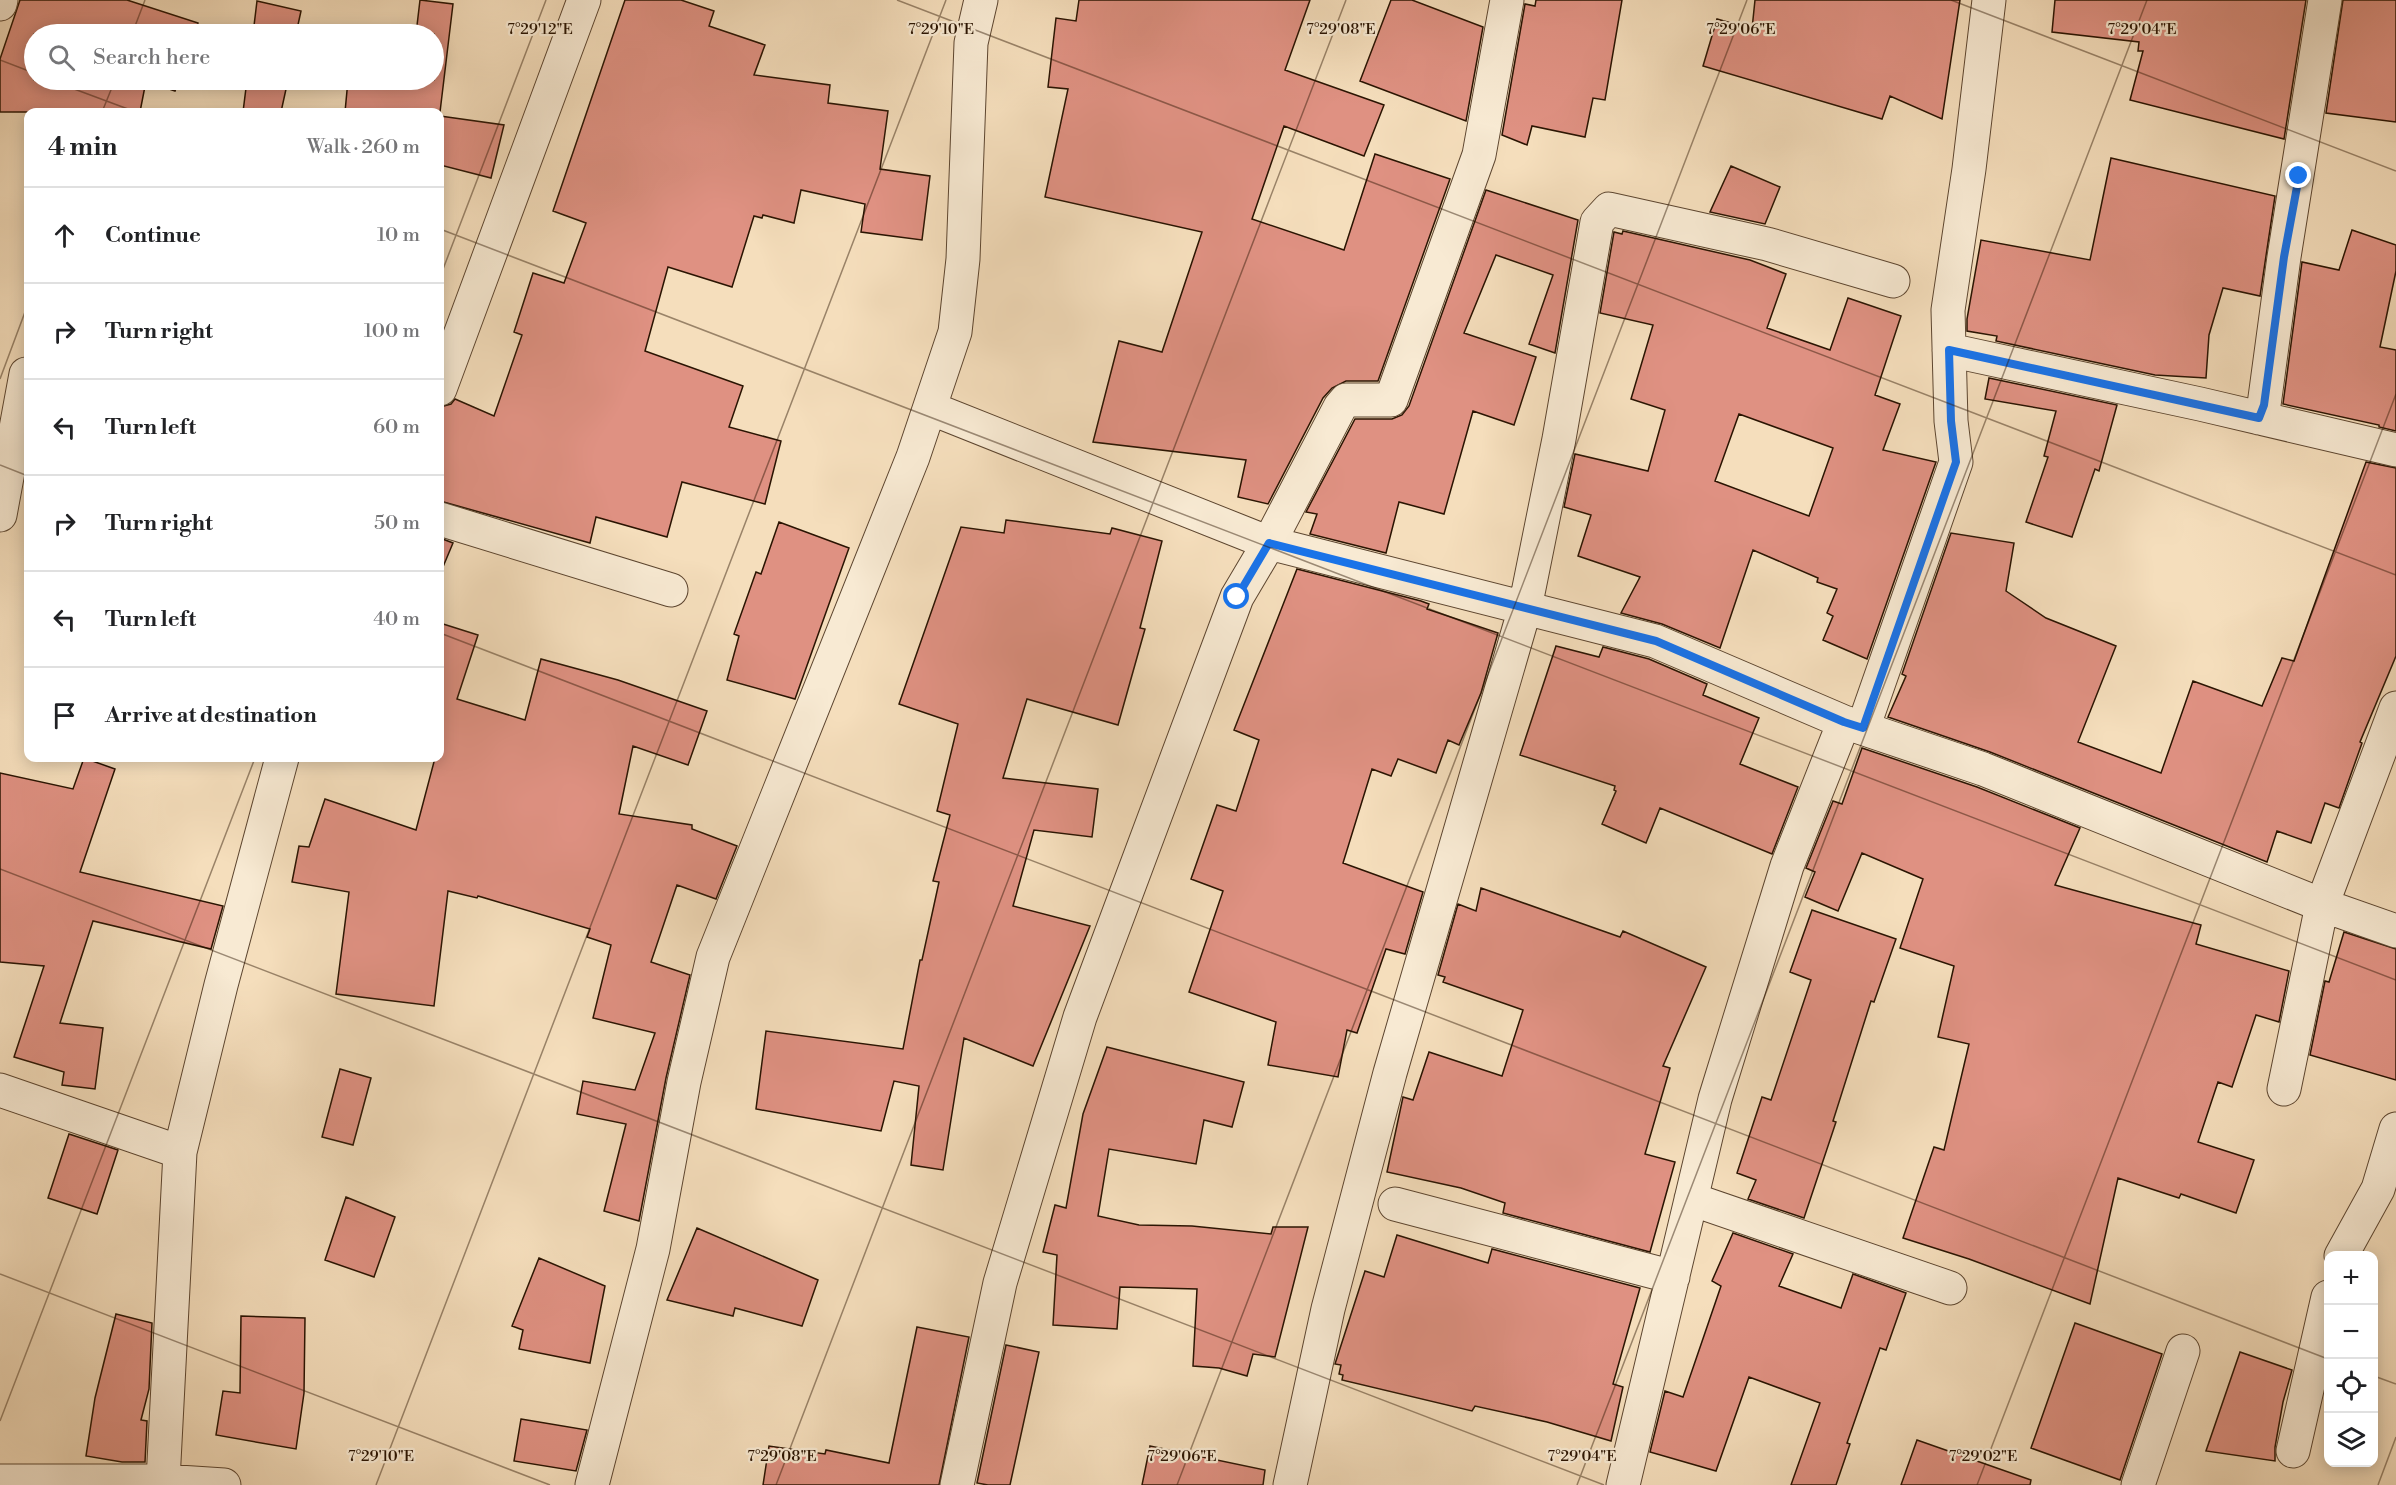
<!DOCTYPE html>
<meta charset="utf-8">
<style>
:root{--surface:#fff;--page:#f2f2f2;--text:#202124;--muted:#757577;--line:#e0e0e0}
body{margin:0;font-family:"Libre Bodoni",serif;background:var(--page);color:var(--text)}
.controls{position:absolute;right:18px;bottom:18px;display:grid;overflow:hidden;border-radius:12px;box-shadow:0 3px 15px #0003}
.controls button{width:54px;height:54px;display:grid;place-items:center;padding:0;border:0;border-bottom:2px solid var(--line);background:var(--surface);color:var(--text);font:30px sans-serif}
.stop{position:absolute;width:18px;height:18px;margin:-14px;border:4px solid #1a73e8;border-radius:50%;background:#fff}
.stop.end{background:#1a73e8;border-color:#fff;box-shadow:0 2px 6px #0008}
.list{margin:0;padding:0;list-style:none}
h2{display:flex;justify-content:space-between;align-items:center;height:78px;margin:0;padding:0 24px;font-size:26px}
h2 small{font-size:20px;font-weight:400;color:var(--muted)}
.list li{display:grid;grid-template-columns:39px 1fr auto;gap:18px;align-items:center;box-sizing:border-box;height:96px;padding:0 24px;border-top:2px solid var(--line)}
.list b{display:block;font-size:22px;white-space:nowrap}
.list em{font-size:20px;font-style:normal;color:var(--muted)}
.icon{flex:none;width:33px;height:33px;fill:none;stroke:currentColor;stroke-width:2;stroke-linecap:round;stroke-linejoin:round}
.map{position:relative;flex:none;width:2396px;height:1485px;overflow:hidden}
.search{position:absolute;background:var(--surface);box-shadow:0 3px 15px #0003;left:24px;top:24px;width:420px;height:66px;display:flex;align-items:center;gap:15px;box-sizing:border-box;padding:0 21px;border-radius:33px;color:var(--muted);font-size:22px}
.panel{position:absolute;background:var(--surface);box-shadow:0 3px 15px #0003;left:24px;top:108px;width:420px;height:654px;border-radius:12px}
.map>svg:first-child{display:block}
.building{fill:#df9182;stroke:#2a1402;stroke-width:1.5;fill-rule:evenodd}
.lines{fill:none;stroke-linecap:round;stroke-linejoin:round}
.minor-casing{stroke:#5d4630;stroke-width:35}
.minor{stroke:#f8ead3;stroke-width:33}
.route{stroke:#1a73e8;stroke-width:8}
.ticks{fill:none;stroke:#2a1402;stroke-width:1.5;stroke-opacity:0.45}
.ticks-label{font-size:15px;text-anchor:middle;fill:#2a1402;stroke:#f8ead3;stroke-width:4.5;stroke-linejoin:round;paint-order:stroke}
</style>
<div class="map">
<svg width="2396" height="1485" viewBox="0 0 2396 1485">
<rect width="100%" height="100%" fill="#f5debc"/>
<filter id="stains"><feTurbulence type="fractalNoise" baseFrequency=".00333" numOctaves="4"/><feColorMatrix values="0 0 0 0 .2 0 0 0 0 .09 0 0 0 0 .02 0 0 0 .5 -.17"/></filter>
<radialGradient id="worn" r=".72"><stop offset=".6" stop-color="#630" stop-opacity="0"/><stop offset="1" stop-color="#630" stop-opacity=".3"/></radialGradient>
<path class="building" d="M 20,0 L 127,0 L 198,23 L 195,34 L 34,34 L 34,80 L 179,80 L 175,91 L 146,81 L 140,112 L 0,112 L 0,59 Z
M 420,0 L 453,4 L 440,112 L 345,112 L 348,80 L 434,80 L 434,34 L 416,34 Z
M 625,0 L 681,0 L 714,11 L 709,26 L 765,45 L 754,75 L 830,85 L 828,103 L 888,111 L 880,169 L 930,176 L 922,240 L 861,232 L 865,204 L 801,190 L 794,223 L 763,215 L 762,218 L 754,216 L 732,287 L 668,267 L 645,351 L 743,386 L 729,427 L 781,441 L 765,504 L 682,482 L 667,537 L 596,517 L 590,543 L 440,501 L 440,407 L 451,404 L 455,399 L 494,416 L 522,335 L 514,332 L 533,273 L 564,283 L 586,223 L 553,211 Z
M 1079,0 L 1310,0 L 1285,70 L 1384,105 L 1364,156 L 1284,126 L 1252,219 L 1344,250 L 1375,154 L 1450,179 L 1378,381 L 1346,381 L 1332,388 L 1323,398 L 1268,504 L 1238,497 L 1246,460 L 1093,442 L 1119,341 L 1162,352 L 1202,232 L 1045,197 L 1068,89 L 1048,87 L 1056,18 L 1076,21 Z
M 1391,0 L 1412,0 L 1483,27 L 1466,121 L 1360,81 Z
M 1536,0 L 1622,0 L 1605,100 L 1593,98 L 1585,137 L 1532,126 L 1527,145 L 1502,135 L 1525,4 L 1535,6 Z
M 1755,0 L 1960,0 L 1942,119 L 1890,96 L 1882,119 L 1703,66 L 1717,19 L 1752,29 Z
M 2055,0 L 2306,0 L 2284,139 L 2130,100 L 2143,51 L 2138,51 L 2139,42 L 2052,32 Z
M 2343,0 L 2396,0 L 2396,122 L 2326,113 Z
M 257,1 L 301,11 L 296,34 L 253,34 Z
M 247,80 L 288,80 L 281,112 L 243,112 Z
M 440,116 L 504,125 L 491,178 L 440,165 Z
M 2111,158 L 2275,196 L 2260,296 L 2223,288 L 2209,335 L 2206,378 L 2155,375 L 1996,341 L 1997,336 L 1967,331 L 1967,319 L 1981,240 L 2090,260 Z
M 1731,166 L 1780,187 L 1765,224 L 1710,212 Z
M 1486,190 L 1578,220 L 1555,353 L 1529,344 L 1553,275 L 1496,255 L 1464,333 L 1536,357 L 1514,425 L 1473,411 L 1444,514 L 1399,502 L 1386,553 L 1310,534 L 1317,514 L 1306,512 L 1355,419 L 1392,419 L 1402,415 L 1409,406 Z
M 2352,230 L 2396,245 L 2396,271 L 2380,347 L 2396,350 L 2396,431 L 2379,427 L 2379,425 L 2283,404 L 2302,262 L 2339,270 Z
M 1623,231 L 1750,260 L 1786,274 L 1767,328 L 1830,350 L 1848,298 L 1901,316 L 1875,395 L 1900,404 L 1883,450 L 1936,462 L 1867,659 L 1823,640 L 1833,616 L 1827,613 L 1837,589 L 1817,582 L 1818,578 L 1753,550 L 1720,648 L 1662,624 L 1621,613 L 1640,577 L 1578,556 L 1591,515 L 1564,507 L 1575,454 L 1648,471 L 1665,410 L 1631,399 L 1653,325 L 1600,313 L 1614,232 L 1622,234 ZM 1739,414 L 1833,448 L 1809,516 L 1715,481 Z
M 1989,378 L 2117,405 L 2099,471 L 2095,469 L 2072,537 L 2026,522 L 2048,457 L 2044,456 L 2056,411 L 1985,399 Z
M 2366,462 L 2396,468 L 2396,656 L 2360,742 L 2362,743 L 2339,808 L 2325,803 L 2311,843 L 2277,831 L 2267,862 L 1990,752 L 1888,717 L 1906,676 L 1902,674 L 1951,533 L 2014,543 L 2006,591 L 2046,618 L 2116,646 L 2078,742 L 2161,773 L 2193,681 L 2262,706 L 2282,658 L 2294,661 Z
M 1006,520 L 1110,534 L 1112,528 L 1162,541 L 1140,628 L 1145,629 L 1118,725 L 1027,699 L 1003,778 L 1098,789 L 1092,837 L 1034,830 L 1013,906 L 1090,926 L 1033,1066 L 964,1038 L 943,1170 L 911,1165 L 919,1086 L 894,1081 L 881,1131 L 756,1109 L 766,1031 L 903,1049 L 920,960 L 922,960 L 939,882 L 933,881 L 950,815 L 937,811 L 958,724 L 899,704 L 961,527 L 1004,533 Z
M 779,522 L 849,548 L 795,699 L 727,680 L 739,636 L 734,634 L 756,572 L 761,574 Z
M 440,538 L 453,543 L 440,574 Z
M 1297,569 L 1421,601 L 1429,604 L 1427,609 L 1498,633 L 1481,693 L 1459,745 L 1448,740 L 1436,773 L 1398,759 L 1391,776 L 1372,769 L 1343,863 L 1423,892 L 1405,954 L 1386,949 L 1357,1033 L 1347,1030 L 1338,1077 L 1268,1065 L 1276,1022 L 1189,992 L 1223,891 L 1191,879 L 1217,805 L 1236,811 L 1259,740 L 1234,730 Z
M 440,623 L 478,635 L 457,699 L 525,720 L 541,659 L 618,680 L 707,711 L 688,765 L 633,746 L 619,814 L 692,825 L 692,829 L 737,846 L 716,899 L 677,885 L 651,962 L 690,975 L 666,1078 L 639,1221 L 604,1211 L 626,1124 L 577,1114 L 583,1081 L 635,1090 L 655,1033 L 593,1018 L 611,945 L 587,937 L 590,929 L 478,896 L 477,898 L 448,891 L 434,1006 L 336,994 L 349,892 L 292,882 L 299,846 L 309,847 L 325,799 L 416,830 L 435,758 L 440,758 Z
M 1556,646 L 1599,657 L 1603,647 L 1649,659 L 1707,684 L 1703,695 L 1759,718 L 1740,764 L 1798,787 L 1772,854 L 1660,808 L 1646,843 L 1602,824 L 1616,791 L 1614,790 L 1615,786 L 1520,755 Z
M 1862,748 L 1977,787 L 2080,828 L 2055,885 L 2201,925 L 2196,944 L 2289,971 L 2279,1022 L 2256,1015 L 2232,1087 L 2218,1082 L 2198,1142 L 2254,1160 L 2236,1213 L 2181,1194 L 2179,1198 L 2118,1178 L 2090,1304 L 1969,1259 L 1903,1238 L 1934,1147 L 1944,1150 L 1969,1044 L 1938,1037 L 1954,966 L 1900,948 L 1923,879 L 1862,853 L 1838,911 L 1805,897 L 1815,872 L 1806,868 L 1833,801 L 1842,804 Z
M 84,758 L 115,769 L 80,872 L 223,906 L 211,949 L 93,921 L 60,1023 L 103,1028 L 95,1089 L 62,1085 L 64,1072 L 14,1057 L 44,966 L 0,962 L 0,773 L 73,789 Z
M 1481,888 L 1620,937 L 1623,931 L 1706,967 L 1663,1066 L 1670,1068 L 1645,1154 L 1675,1162 L 1650,1252 L 1503,1213 L 1505,1203 L 1461,1188 L 1387,1172 L 1403,1097 L 1413,1100 L 1429,1052 L 1502,1076 L 1523,1010 L 1443,982 L 1445,977 L 1438,975 L 1458,904 L 1476,911 Z
M 1812,910 L 1896,939 L 1874,1002 L 1871,1001 L 1833,1121 L 1836,1122 L 1804,1218 L 1748,1199 L 1756,1180 L 1737,1173 L 1762,1097 L 1771,1100 L 1811,980 L 1790,972 Z
M 2344,932 L 2396,949 L 2396,1080 L 2310,1055 L 2325,981 L 2329,982 Z
M 1107,1047 L 1244,1082 L 1232,1127 L 1204,1120 L 1196,1164 L 1109,1149 L 1098,1216 L 1139,1225 L 1192,1226 L 1271,1234 L 1273,1227 L 1308,1227 L 1275,1357 L 1253,1354 L 1247,1376 L 1219,1368 L 1193,1366 L 1197,1289 L 1120,1287 L 1117,1329 L 1053,1325 L 1057,1255 L 1043,1252 L 1055,1205 L 1066,1208 L 1083,1114 Z
M 340,1069 L 371,1078 L 353,1145 L 322,1137 Z
M 69,1134 L 118,1150 L 97,1214 L 48,1198 Z
M 346,1197 L 395,1217 L 374,1277 L 325,1260 Z
M 697,1228 L 818,1280 L 802,1326 L 735,1308 L 733,1316 L 667,1300 Z
M 1733,1233 L 1793,1254 L 1779,1286 L 1841,1308 L 1853,1274 L 1906,1293 L 1886,1350 L 1880,1348 L 1847,1443 L 1850,1444 L 1836,1485 L 1791,1485 L 1820,1403 L 1749,1377 L 1716,1471 L 1650,1452 L 1665,1391 L 1683,1397 L 1721,1286 L 1712,1281 Z
M 1397,1235 L 1488,1263 L 1492,1249 L 1640,1288 L 1613,1384 L 1623,1387 L 1611,1441 L 1547,1422 L 1475,1406 L 1472,1411 L 1342,1380 L 1343,1375 L 1339,1374 L 1341,1365 L 1335,1364 L 1365,1271 L 1384,1277 Z
M 539,1258 L 605,1286 L 590,1363 L 519,1349 L 523,1330 L 512,1326 Z
M 116,1314 L 152,1323 L 149,1389 L 141,1420 L 147,1421 L 145,1462 L 122,1462 L 86,1456 L 95,1398 Z
M 241,1316 L 305,1318 L 304,1393 L 296,1449 L 216,1435 L 223,1391 L 240,1393 Z
M 2075,1323 L 2162,1354 L 2120,1480 L 2031,1448 Z
M 917,1327 L 969,1337 L 939,1485 L 763,1485 L 769,1446 L 825,1454 L 826,1450 L 889,1463 Z
M 1006,1345 L 1039,1352 L 1010,1485 L 988,1485 L 977,1483 Z
M 2240,1352 L 2292,1370 L 2283,1402 L 2275,1447 L 2275,1461 L 2206,1451 Z
M 521,1419 L 587,1430 L 576,1471 L 514,1461 Z
M 1917,1440 L 2031,1480 L 2030,1485 L 1901,1485 Z
M 1150,1446 L 1265,1470 L 1263,1485 L 1142,1485 Z"/>
<g class="lines">
<defs>
<path id="minor" d="M 0,4 L 1,0
M 1949,350 L 2200,404 L 2396,450
M 440,389 L 584,0
M 930,408 L 1269,543 L 1340,407 L 1346,400 L 1391,400 L 1479,155 L 1507,0
M 2259,418 L 2264,405 L 2284,257 L 2325,0
M 0,515 L 26,374
M 440,519 L 671,590
M 1863,728 L 1956,462 L 1951,421 L 1948,310 L 1969,169 L 1989,0
M 2284,1089 L 2322,905 L 2396,708
M 0,1090 L 180,1152
M 1691,1199 L 1950,1288
M 1395,1204 L 1673,1277
M 2341,1256 L 2378,1189 L 2396,1129
M 2293,1451 L 2328,1297
M 0,1481 L 163,1481 L 224,1485
M 163,1481 L 180,1152 L 221,985 L 282,758
M 592,1485 L 653,1249 L 684,1082 L 713,957 L 913,457 L 955,332 L 963,259 L 971,43 L 981,0
M 957,1485 L 1000,1283 L 1080,1017 L 1237,597 L 1269,543 L 1655,641 L 1844,722 L 1983,769 L 2322,905 L 2396,931
M 1290,1485 L 1328,1309 L 1390,1073 L 1525,608 L 1559,439 L 1597,222 L 1609,209 L 1767,244 L 1893,281
M 1623,1485 L 1715,1099 L 1787,866 L 1844,722
M 2138,1485 L 2183,1351"/>
</defs>
<use href="#minor" class="minor-casing"/>
<use href="#minor" class="minor"/>
</g>
<g class="lines">
<path class="route" d="M 1237,597 L 1269,543 L 1656,641 L 1844,722 L 1863,728 L 1956,462 L 1951,421 L 1949,350 L 2259,418 L 2264,405 L 2284,257 L 2299,176"/>
</g>
<path class="ticks" d="M 897,0 L 2396,575M 1951,0 L 2396,171M 132,34 L 145,0M 0,60 L 34,73M 50,80 L 136,112M 102,112 L 115,80M 440,229 L 2396,980M 440,277 L 546,0M 0,379 L 28,304M 0,465 L 28,476M 440,633 L 2328,1359M 0,869 L 1604,1485M 0,1274 L 550,1485M 2374,1376 L 2396,1384M 0,1421 L 255,758M 376,1485 L 946,0M 776,1485 L 1346,0M 1177,1485 L 1747,0M 1577,1485 L 2147,0M 1977,1485 L 2396,394M 2378,1485 L 2396,1437"/>
<g class="ticks-label">
<text x="1341" y="34">7°29'08"E</text>
<text x="1741" y="34">7°29'06"E</text>
<text x="2142" y="34">7°29'04"E</text>
<text x="540" y="34">7°29'12"E</text>
<text x="941" y="34">7°29'10"E</text>
<text x="381" y="1461">7°29'10"E</text>
<text x="782" y="1461">7°29'08"E</text>
<text x="1182" y="1461">7°29'06"E</text>
<text x="1582" y="1461">7°29'04"E</text>
<text x="1983" y="1461">7°29'02"E</text>
</g>
<rect width="100%" height="100%" filter="url(#stains)"/>
<rect width="100%" height="100%" fill="url(#worn)"/>
</svg>
<div class="controls">
<button>+</button>
<button>−</button>
<button><svg class="icon" aria-label="locate" viewBox="0 0 24 24"><circle cx="12" cy="12" r="6"/><path d="M12 2v4M12 18v4M2 12h4M18 12h4"/></svg></button>
<button><svg class="icon" aria-label="layers" viewBox="0 0 24 24"><path d="M12 4l9 5-9 5-9-5zM3 14l9 5 9-5"/></svg></button>
</div>
<div class="stop" style="left:1237px;top:597px"></div>
<div class="stop end" style="left:2299px;top:176px"></div>
<div class="search"><svg class="icon" aria-label="search" viewBox="0 0 24 24"><circle cx="10" cy="10" r="6"/><path d="M15 15l6 6"/></svg>Search here</div>
<section class="panel">
<h2>4 min<small>Walk · 260 m</small></h2>
<ul class="list">
<li><svg class="icon" aria-label="ahead" viewBox="0 0 24 24"><path d="M12 20V5M6 11l6-6 6 6"/></svg><div><b>Continue</b></div><em>10 m</em></li>
<li><svg class="icon" aria-label="right" viewBox="0 0 24 24"><path d="M7 20v-9h11M14 6l5 5-5 5"/></svg><div><b>Turn right</b></div><em>100 m</em></li>
<li><svg class="icon" aria-label="left" viewBox="0 0 24 24"><path d="M17 20v-9H6M10 6l-5 5 5 5"/></svg><div><b>Turn left</b></div><em>60 m</em></li>
<li><svg class="icon" aria-label="right" viewBox="0 0 24 24"><path d="M7 20v-9h11M14 6l5 5-5 5"/></svg><div><b>Turn right</b></div><em>50 m</em></li>
<li><svg class="icon" aria-label="left" viewBox="0 0 24 24"><path d="M17 20v-9H6M10 6l-5 5 5 5"/></svg><div><b>Turn left</b></div><em>40 m</em></li>
<li><svg class="icon" aria-label="arrive" viewBox="0 0 24 24"><path d="M6 21V4h12l-3 4 3 4H6"/></svg><div><b>Arrive at destination</b></div></li>
</ul>
</section>
</div>
